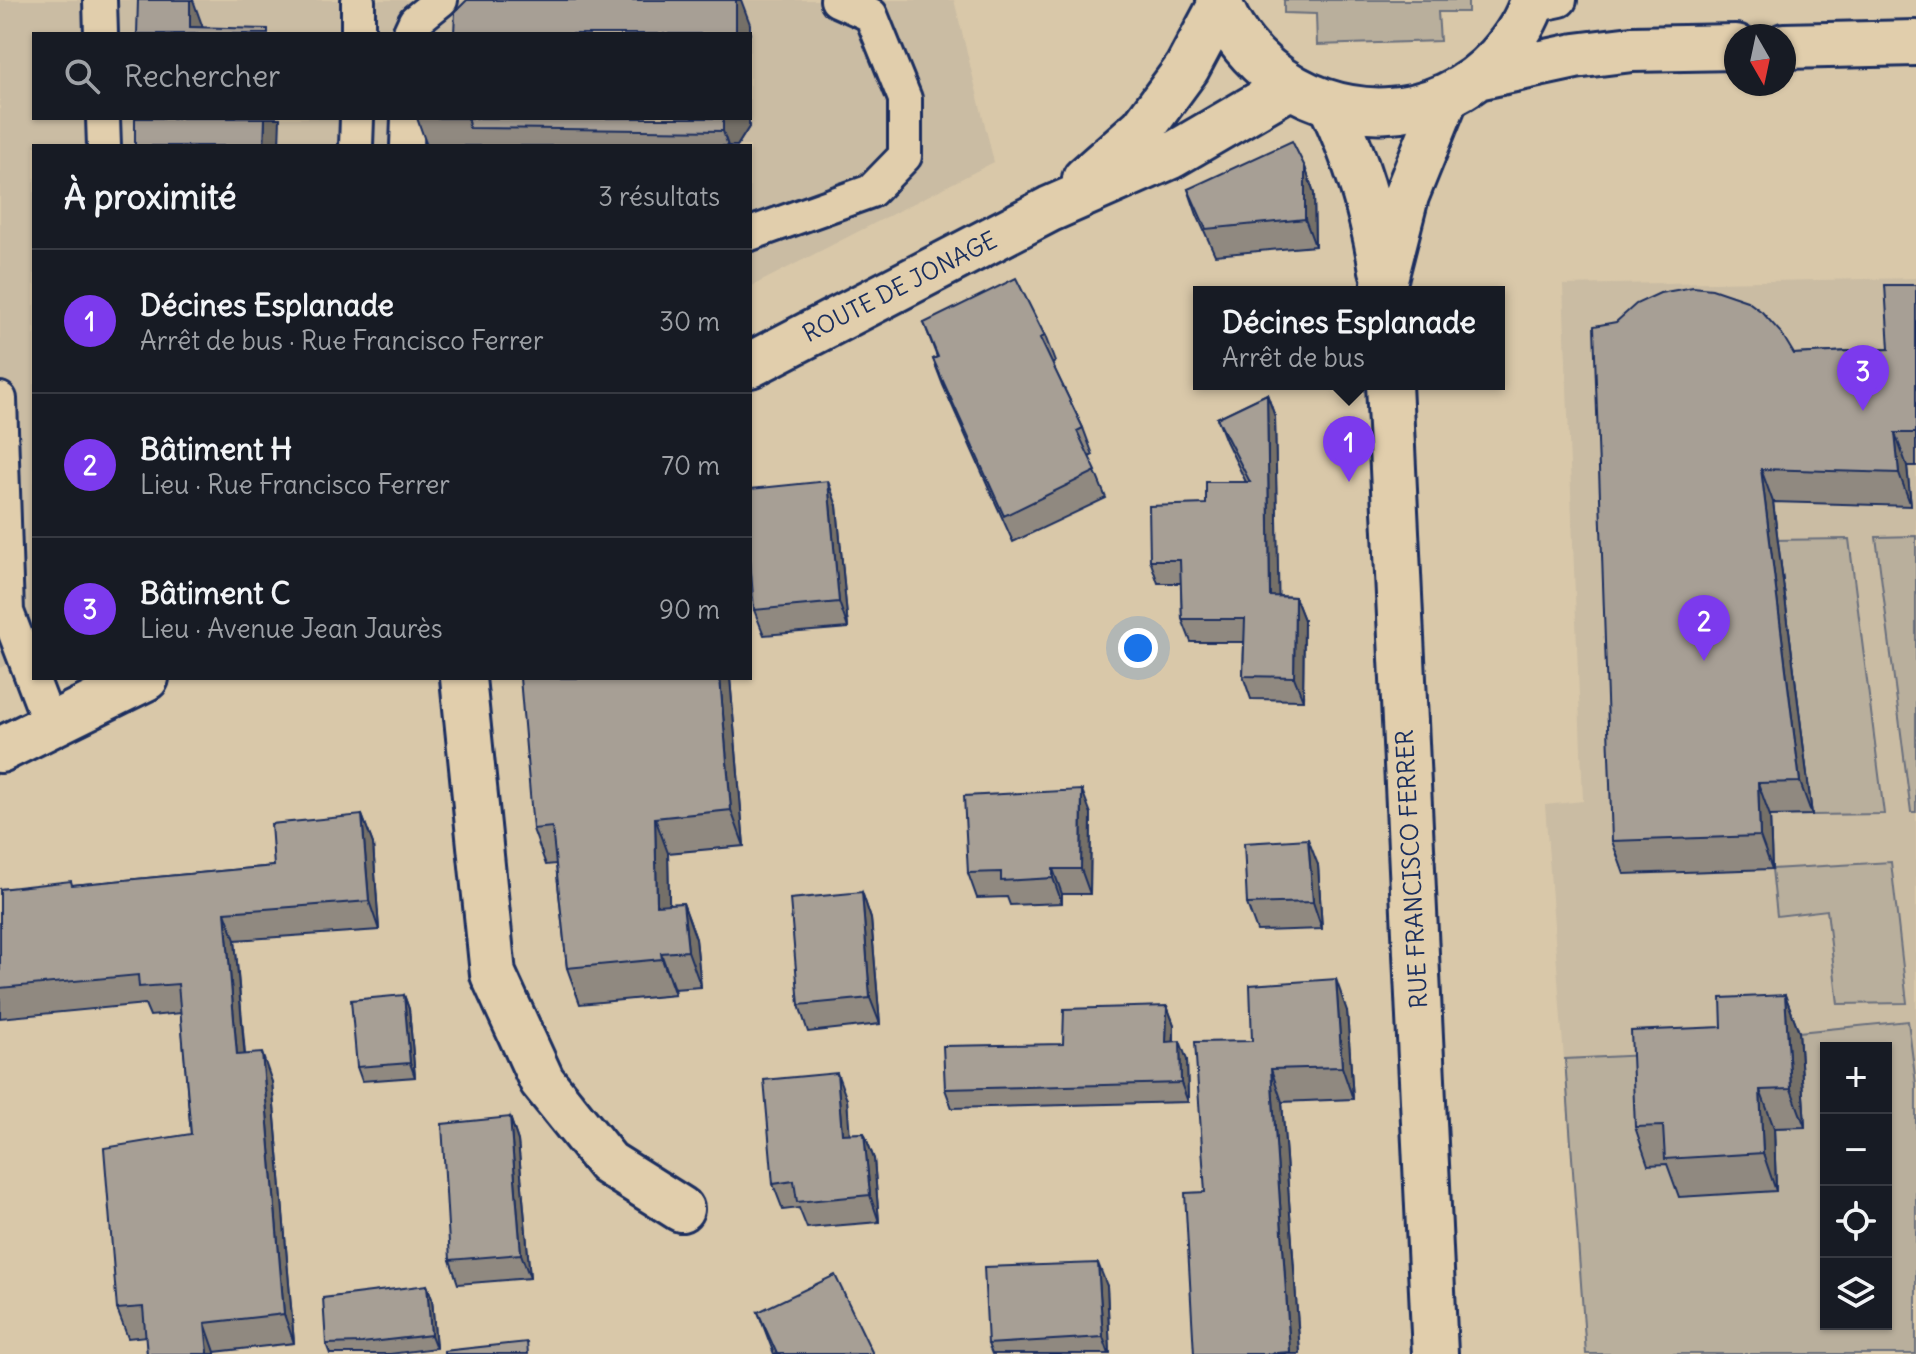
<!DOCTYPE html>
<html lang="fr">
<meta charset="utf-8">
<style>
:root{--surface:#171b24;--page:#242831;--text:#f1f3f6;--muted:#9ea1a6;--line:#363941;--accent:#7c3aed}
body{margin:0;font-family:Delius,sans-serif;background:var(--page);color:var(--text)}
.controls{position:absolute;right:24px;bottom:24px;display:grid;overflow:hidden;border-radius:0px;box-shadow:0 2px 6px #0004}
.controls button{width:72px;height:72px;display:grid;place-items:center;padding:0;border:0;border-bottom:2px solid var(--line);background:var(--surface);color:var(--text);font:40px sans-serif}
.compass{position:absolute;left:1724px;top:24px;width:72px;height:72px;border-radius:50%;background:var(--surface);box-shadow:0 2px 6px #0004;rotate:171deg}
.you{position:absolute;left:1138px;top:648px;width:28px;height:28px;margin:-20px;border:6px solid #fff;border-radius:50%;background:#1a73e8;box-shadow:0 0 0 12px #1a73e833}
.badge{display:grid;place-items:center;width:52px;height:52px;border-radius:50%;background:var(--accent);color:#fff;font-size:26px;font-weight:700}
.pin{position:absolute;translate:-50% -66px;filter:drop-shadow(0 2px 4px #0008)}
.pin::after{content:'';position:absolute;top:42px;width:28px;height:24px;background:inherit;clip-path:polygon(0 0,100% 0,50% 100%)}
.popup{position:absolute;left:1193px;top:286px;width:312px;height:104px;box-sizing:border-box;display:grid;place-content:center;border-radius:0px;background:var(--surface);filter:drop-shadow(0 2px 6px #0005);font-size:26px;white-space:nowrap;color:var(--muted)}
.popup b{font-size:30px;color:var(--text)}
.popup::after{content:'';position:absolute;left:50%;top:100%;margin-left:-16px;border:16px solid transparent;border-top-color:var(--surface)}
.list{margin:0;padding:0;list-style:none}
h2{display:flex;justify-content:space-between;align-items:center;height:104px;margin:0;padding:0 32px;font-size:34px}
h2 small{font-size:26px;font-weight:400;color:var(--muted)}
.list li{display:grid;grid-template-columns:52px 1fr auto;gap:24px;align-items:center;box-sizing:border-box;height:144px;padding:0 32px;border-top:2px solid var(--line)}
.list b{display:block;font-size:30px;white-space:nowrap}
.list p{margin:0;font-size:26px;white-space:nowrap;color:var(--muted)}
.list em{font-size:26px;font-style:normal;color:var(--muted)}
.icon{flex:none;width:44px;height:44px;fill:none;stroke:currentColor;stroke-width:2;stroke-linecap:round;stroke-linejoin:round}
.map{position:relative;flex:none;width:1916px;height:1354px;overflow:hidden}
.search{position:absolute;background:var(--surface);box-shadow:0 2px 6px #0004;left:32px;top:32px;width:720px;height:88px;display:flex;align-items:center;gap:20px;box-sizing:border-box;padding:0 28px;border-radius:0px;color:var(--muted);font-size:30px}
.panel{position:absolute;background:var(--surface);box-shadow:0 2px 6px #0004;left:32px;top:144px;width:720px;height:536px;border-radius:0px}
.map>svg:first-child{display:block}
.built{fill:#cabca3;fill-rule:evenodd}
.green{fill:#b9af9c;stroke:#6a6f7d;stroke-width:2;fill-rule:evenodd}
.lines{fill:none;stroke-linecap:round;stroke-linejoin:round}
.service-casing{stroke:#1b2f5e;stroke-width:38}
.minor-casing{stroke:#1b2f5e;stroke-width:50}
.secondary-casing{stroke:#1b2f5e;stroke-width:50}
.service{stroke:#e1ceac;stroke-width:32}
.minor{stroke:#e1ceac;stroke-width:44}
.secondary{stroke:#e1ceac;stroke-width:44}
.wall{fill:#908980;stroke:#1b2f5e;stroke-width:2}
.shaded-wall{fill:#756f68;stroke:#1b2f5e;stroke-width:2}
.building{fill:#a79f95;stroke:#1b2f5e;stroke-width:2}
.labels{text-anchor:middle;stroke-width:7;stroke-linejoin:round;paint-order:stroke}
.street-label{font-size:24px;fill:#1b2f5e;stroke:#e1ceac}
</style>
<div class="map">
<svg width="1916" height="1354" viewBox="0 0 1916 1354">
<rect width="100%" height="100%" fill="#d9c8a9"/>
<filter id="ink" filterUnits="userSpaceOnUse"><feTurbulence type="fractalNoise" baseFrequency=".0125" numOctaves="2"/><feDisplacementMap in="SourceGraphic" scale="16" xChannelSelector="R" yChannelSelector="G"/><feConvolveMatrix kernelMatrix="1 2 1 2 8 2 1 2 1" color-interpolation-filters="sRGB"/></filter>
<g filter="url(#ink)">
<path class="built" d="M 0,0 L 954,0 L 994,162 L 750,287 L 750,146 L 34,146 L 34,651 L 0,668 ZM 34,34 L 750,34 L 750,118 L 34,118 Z
M 1916,278 L 1916,1354 L 1586,1354 L 1545,805 L 1583,801 L 1563,285 ZM 1826,1048 L 1886,1048 L 1886,1324 L 1826,1324 Z"/>
<path class="green" d="M 1284,0 L 1468,0 L 1468,12 L 1438,12 L 1440,41 L 1317,45 L 1316,14 L 1284,13 Z
M 1916,536 L 1916,812 L 1911,812 L 1876,537 Z
M 1849,539 L 1884,814 L 1812,815 L 1780,558 L 1760,540 Z
M 1891,862 L 1907,1003 L 1838,1004 L 1827,910 L 1777,916 L 1772,869 Z
M 1908,1021 L 1916,1084 L 1916,1354 L 1586,1354 L 1565,1059 L 1645,1055 L 1677,1163 L 1776,1190 L 1774,1128 L 1805,1126 L 1799,1032 ZM 1826,1048 L 1886,1048 L 1886,1324 L 1826,1324 Z"/>
<g class="lines">
<defs>
<path id="service" d="M 100,0 L 101,34
M 1532,6 L 1560,0
M 358,34 L 358,0
M 409,34 L 415,21 L 441,0
M 103,118 L 104,146
M 356,146 L 357,118
M 407,146 L 408,118
M 750,234 L 871,191 L 905,156 L 905,99 L 871,15 L 837,0
M 0,399 L 7,612 L 50,725"/>
<path id="minor" d="M 1331,105 C 1357,161 1372,210 1382,270
M 1384,283 L 1406,196 L 1446,97
M 1389,384 L 1435,1354
M 463,678 L 493,974 L 542,1081 L 608,1163 L 681,1209"/>
<path id="secondary" d="M 1219,0 C 1226,26 1247,52 1267,69 C 1336,127 1437,125 1499,57 C 1513,41 1527,21 1533,0
M 1784,46 L 1916,43
M 1482,76 L 1575,56 L 1632,49 L 1736,47
M 1085,179 L 1143,128 L 1187,68 L 1220,6
M 750,365 L 1050,209 L 1171,156 L 1289,87
M 0,750 L 146,678"/>
</defs>
<use href="#service" class="service-casing"/>
<use href="#minor" class="minor-casing"/>
<use href="#secondary" class="secondary-casing"/>
<use href="#service" class="service"/>
<use href="#minor" class="minor"/>
<use href="#secondary" class="secondary"/>
</g>
<path class="wall" d="M 417,118 L 749,118 L 749,127 L 737,146 L 428,146 L 426,143 Z
M 1305,167 L 1314,194 L 1315,246 L 1215,255 L 1197,215 L 1188,189 Z
M 1916,285 L 1916,466 L 1907,466 L 1911,506 L 1773,502 L 1812,815 L 1770,816 L 1772,869 L 1624,874 L 1612,841 L 1794,354 L 1889,349 Z
M 924,323 L 1045,336 L 1055,362 L 1052,364 L 1083,428 L 1093,455 L 1089,457 L 1106,498 L 1013,542 L 943,385 L 933,359 L 937,357 Z
M 1267,394 L 1275,417 L 1278,596 L 1295,597 L 1304,620 L 1303,700 L 1251,699 L 1243,676 L 1244,642 L 1191,642 L 1182,619 L 1181,583 L 1158,583 L 1150,560 L 1206,504 L 1246,482 L 1226,441 L 1217,418 Z
M 837,506 L 848,628 L 764,635 L 754,610 Z
M 730,678 L 744,846 L 668,853 L 669,904 L 683,903 L 696,939 L 701,987 L 674,989 L 675,995 L 580,1004 L 567,968 L 556,864 L 546,865 L 533,829 Z
M 1091,814 L 1090,894 L 1062,894 L 1062,903 L 1010,905 L 1007,897 L 977,898 L 968,873 Z
M 362,815 L 373,844 L 379,930 L 235,940 L 245,1054 L 272,1082 L 294,1343 L 215,1352 L 215,1354 L 147,1354 L 146,1336 L 128,1338 L 117,1309 L 191,1134 L 181,1013 L 150,1016 L 145,1004 L 0,1018 L 0,889 L 73,885 L 274,866 Z
M 1318,865 L 1322,929 L 1257,931 L 1247,904 Z
M 862,892 L 871,919 L 880,1024 L 808,1032 L 799,1005 Z
M 404,995 L 409,1009 L 415,1077 L 362,1081 L 357,1067 Z
M 1785,995 L 1799,1032 L 1805,1127 L 1774,1128 L 1776,1191 L 1679,1197 L 1667,1164 L 1648,1165 L 1635,1127 L 1722,1027 Z
M 1167,1006 L 1174,1025 L 1174,1041 L 1187,1060 L 1188,1102 L 952,1108 L 945,1089 L 1063,1044 Z
M 1347,1011 L 1353,1099 L 1282,1102 L 1300,1354 L 1194,1354 L 1205,1192 L 1252,1041 Z
M 847,1100 L 849,1134 L 864,1133 L 874,1159 L 879,1222 L 807,1228 L 799,1208 L 783,1210 L 773,1184 Z
M 510,1117 L 518,1141 L 530,1278 L 458,1284 L 450,1260 Z
M 427,1285 L 432,1299 L 436,1348 L 390,1354 L 330,1354 L 326,1344 Z
M 1107,1286 L 1110,1354 L 992,1354 L 988,1344 Z
M 758,1312 L 873,1354 L 774,1354 Z"/>
<path class="shaded-wall" d="M 190,0 L 193,0 L 203,28 L 190,27 Z
M 736,0 L 741,0 L 750,24 L 750,34 L 736,34 Z
M 265,118 L 280,118 L 279,146 L 264,146 Z
M 723,118 L 749,118 L 749,127 L 737,146 L 728,146 L 723,131 Z
M 1305,167 L 1314,194 L 1315,246 L 1305,219 Z
M 1267,394 L 1275,417 L 1279,619 L 1270,596 Z
M 1895,433 L 1907,466 L 1911,506 L 1899,473 Z
M 1761,469 L 1773,502 L 1812,815 L 1800,782 Z
M 828,481 L 837,506 L 848,628 L 839,602 Z
M 1295,597 L 1304,620 L 1303,700 L 1294,677 Z
M 720,678 L 730,678 L 744,846 L 731,810 Z
M 1758,783 L 1770,816 L 1772,869 L 1760,836 Z
M 1082,790 L 1091,814 L 1090,894 L 1081,869 Z
M 362,815 L 373,844 L 379,930 L 369,901 Z
M 655,818 L 668,853 L 670,941 L 657,905 Z
M 1308,839 L 1318,865 L 1322,929 L 1313,902 Z
M 1053,869 L 1062,894 L 1062,903 L 1053,878 Z
M 862,892 L 871,919 L 880,1024 L 870,998 Z
M 683,903 L 696,939 L 701,987 L 688,951 Z
M 225,912 L 235,940 L 247,1084 L 237,1055 Z
M 661,953 L 674,989 L 675,995 L 662,959 Z
M 1336,979 L 1347,1011 L 1353,1099 L 1342,1067 Z
M 404,995 L 409,1009 L 415,1077 L 410,1063 Z
M 1785,995 L 1799,1032 L 1805,1127 L 1791,1089 Z
M 1167,1006 L 1174,1025 L 1173,1061 L 1166,1042 Z
M 1180,1041 L 1187,1060 L 1188,1102 L 1181,1083 Z
M 262,1053 L 272,1082 L 294,1343 L 284,1314 Z
M 1271,1069 L 1282,1102 L 1300,1354 L 1291,1354 L 1290,1352 Z
M 837,1073 L 847,1100 L 852,1161 L 842,1134 Z
M 1760,1090 L 1774,1128 L 1776,1191 L 1763,1153 Z
M 510,1117 L 518,1141 L 530,1278 L 521,1254 Z
M 864,1133 L 874,1159 L 879,1222 L 870,1195 Z
M 1098,1263 L 1107,1286 L 1110,1354 L 1109,1354 L 1103,1337 Z
M 427,1285 L 432,1299 L 436,1348 L 431,1335 Z
M 205,1323 L 215,1352 L 215,1354 L 208,1354 Z"/>
<path class="building" d="M 138,0 L 190,0 L 190,27 L 268,29 L 268,34 L 137,34 Z
M 467,0 L 736,0 L 736,34 L 454,34 L 455,12 Z
M 135,118 L 265,118 L 264,146 L 135,146 Z
M 468,118 L 723,118 L 723,131 L 469,128 Z
M 1292,141 L 1305,167 L 1305,219 L 1206,229 L 1188,189 Z
M 1016,278 L 1045,336 L 1040,338 L 1083,428 L 1077,431 L 1096,471 L 1004,516 L 933,359 L 938,357 L 924,323 Z
M 1885,285 L 1916,285 L 1916,433 L 1895,433 L 1899,473 L 1761,469 L 1800,782 L 1758,783 L 1760,836 L 1612,841 L 1594,326 L 1616,322 L 1636,304 L 1660,293 L 1693,287 L 1712,289 L 1747,301 L 1762,312 L 1782,334 L 1794,354 L 1889,349 Z
M 1267,394 L 1270,596 L 1295,597 L 1294,677 L 1243,676 L 1245,619 L 1182,619 L 1180,560 L 1150,560 L 1149,506 L 1206,504 L 1206,482 L 1250,482 L 1217,418 Z
M 828,481 L 839,602 L 754,610 L 750,559 L 750,489 Z
M 520,678 L 720,678 L 731,810 L 655,818 L 657,905 L 683,903 L 688,951 L 661,953 L 662,959 L 567,968 L 552,827 L 533,829 Z
M 1082,790 L 1081,869 L 1053,869 L 1053,878 L 1001,881 L 1001,872 L 968,873 L 964,796 Z
M 362,815 L 369,901 L 225,912 L 237,1055 L 262,1053 L 284,1314 L 205,1323 L 208,1354 L 147,1354 L 143,1307 L 117,1309 L 104,1148 L 191,1134 L 178,984 L 139,987 L 138,975 L 0,988 L 0,889 L 71,881 L 72,885 L 274,866 L 271,824 Z
M 1308,839 L 1313,902 L 1247,904 L 1244,843 Z
M 862,892 L 870,998 L 799,1005 L 790,899 Z
M 1336,979 L 1342,1067 L 1271,1069 L 1290,1352 L 1264,1354 L 1194,1354 L 1185,1193 L 1205,1192 L 1195,1042 L 1252,1041 L 1250,985 Z
M 404,995 L 410,1063 L 357,1067 L 351,1000 Z
M 1785,995 L 1791,1089 L 1760,1090 L 1763,1153 L 1665,1159 L 1663,1126 L 1635,1127 L 1631,1031 L 1722,1027 L 1721,998 Z
M 1167,1006 L 1166,1042 L 1180,1041 L 1181,1083 L 945,1089 L 943,1046 L 1063,1044 L 1064,1009 Z
M 837,1073 L 842,1134 L 864,1133 L 870,1195 L 797,1202 L 794,1181 L 773,1184 L 764,1080 Z
M 510,1117 L 521,1254 L 450,1260 L 442,1124 Z
M 1098,1263 L 1103,1337 L 988,1344 L 984,1267 Z
M 835,1275 L 873,1354 L 777,1354 L 758,1312 Z
M 427,1285 L 431,1335 L 362,1343 L 326,1344 L 323,1298 Z
M 527,1342 L 528,1354 L 444,1354 L 444,1351 Z"/>
</g>
<g class="labels">
<g class="street-label">
<text transform="translate(900 287) rotate(-27)" y="8">ROUTE DE JONAGE</text>
<text transform="translate(1412 869) rotate(-93)" y="8">RUE FRANCISCO FERRER</text>
</g>
</g>
</svg>
<div class="controls">
<button>+</button>
<button>−</button>
<button><svg class="icon" aria-label="locate" viewBox="0 0 24 24"><circle cx="12" cy="12" r="6"/><path d="M12 2v4M12 18v4M2 12h4M18 12h4"/></svg></button>
<button><svg class="icon" aria-label="layers" viewBox="0 0 24 24"><path d="M12 4l9 5-9 5-9-5zM3 14l9 5 9-5"/></svg></button>
</div>
<svg class="compass" viewBox="-18 -18 36 36"><path d="M0-13l5 13h-10z" fill="#e53935"/><path d="M0 13l5-13h-10z" fill="#9ea1a6"/></svg>
<div class="you"></div>
<div class="pin badge" style="left:1349px;top:482px">1</div>
<div class="popup"><b>Décines Esplanade</b>Arrêt de bus</div>
<div class="pin badge" style="left:1704px;top:661px">2</div>
<div class="pin badge" style="left:1863px;top:411px">3</div>
<div class="search"><svg class="icon" aria-label="search" viewBox="0 0 24 24"><circle cx="10" cy="10" r="6"/><path d="M15 15l6 6"/></svg>Rechercher</div>
<section class="panel">
<h2>À proximité<small>3 résultats</small></h2>
<ul class="list">
<li><span class="badge">1</span><div><b>Décines Esplanade</b><p>Arrêt de bus · Rue Francisco Ferrer</p></div><em>30 m</em></li>
<li><span class="badge">2</span><div><b>Bâtiment H</b><p>Lieu · Rue Francisco Ferrer</p></div><em>70 m</em></li>
<li><span class="badge">3</span><div><b>Bâtiment C</b><p>Lieu · Avenue Jean Jaurès</p></div><em>90 m</em></li>
</ul>
</section>
</div>
